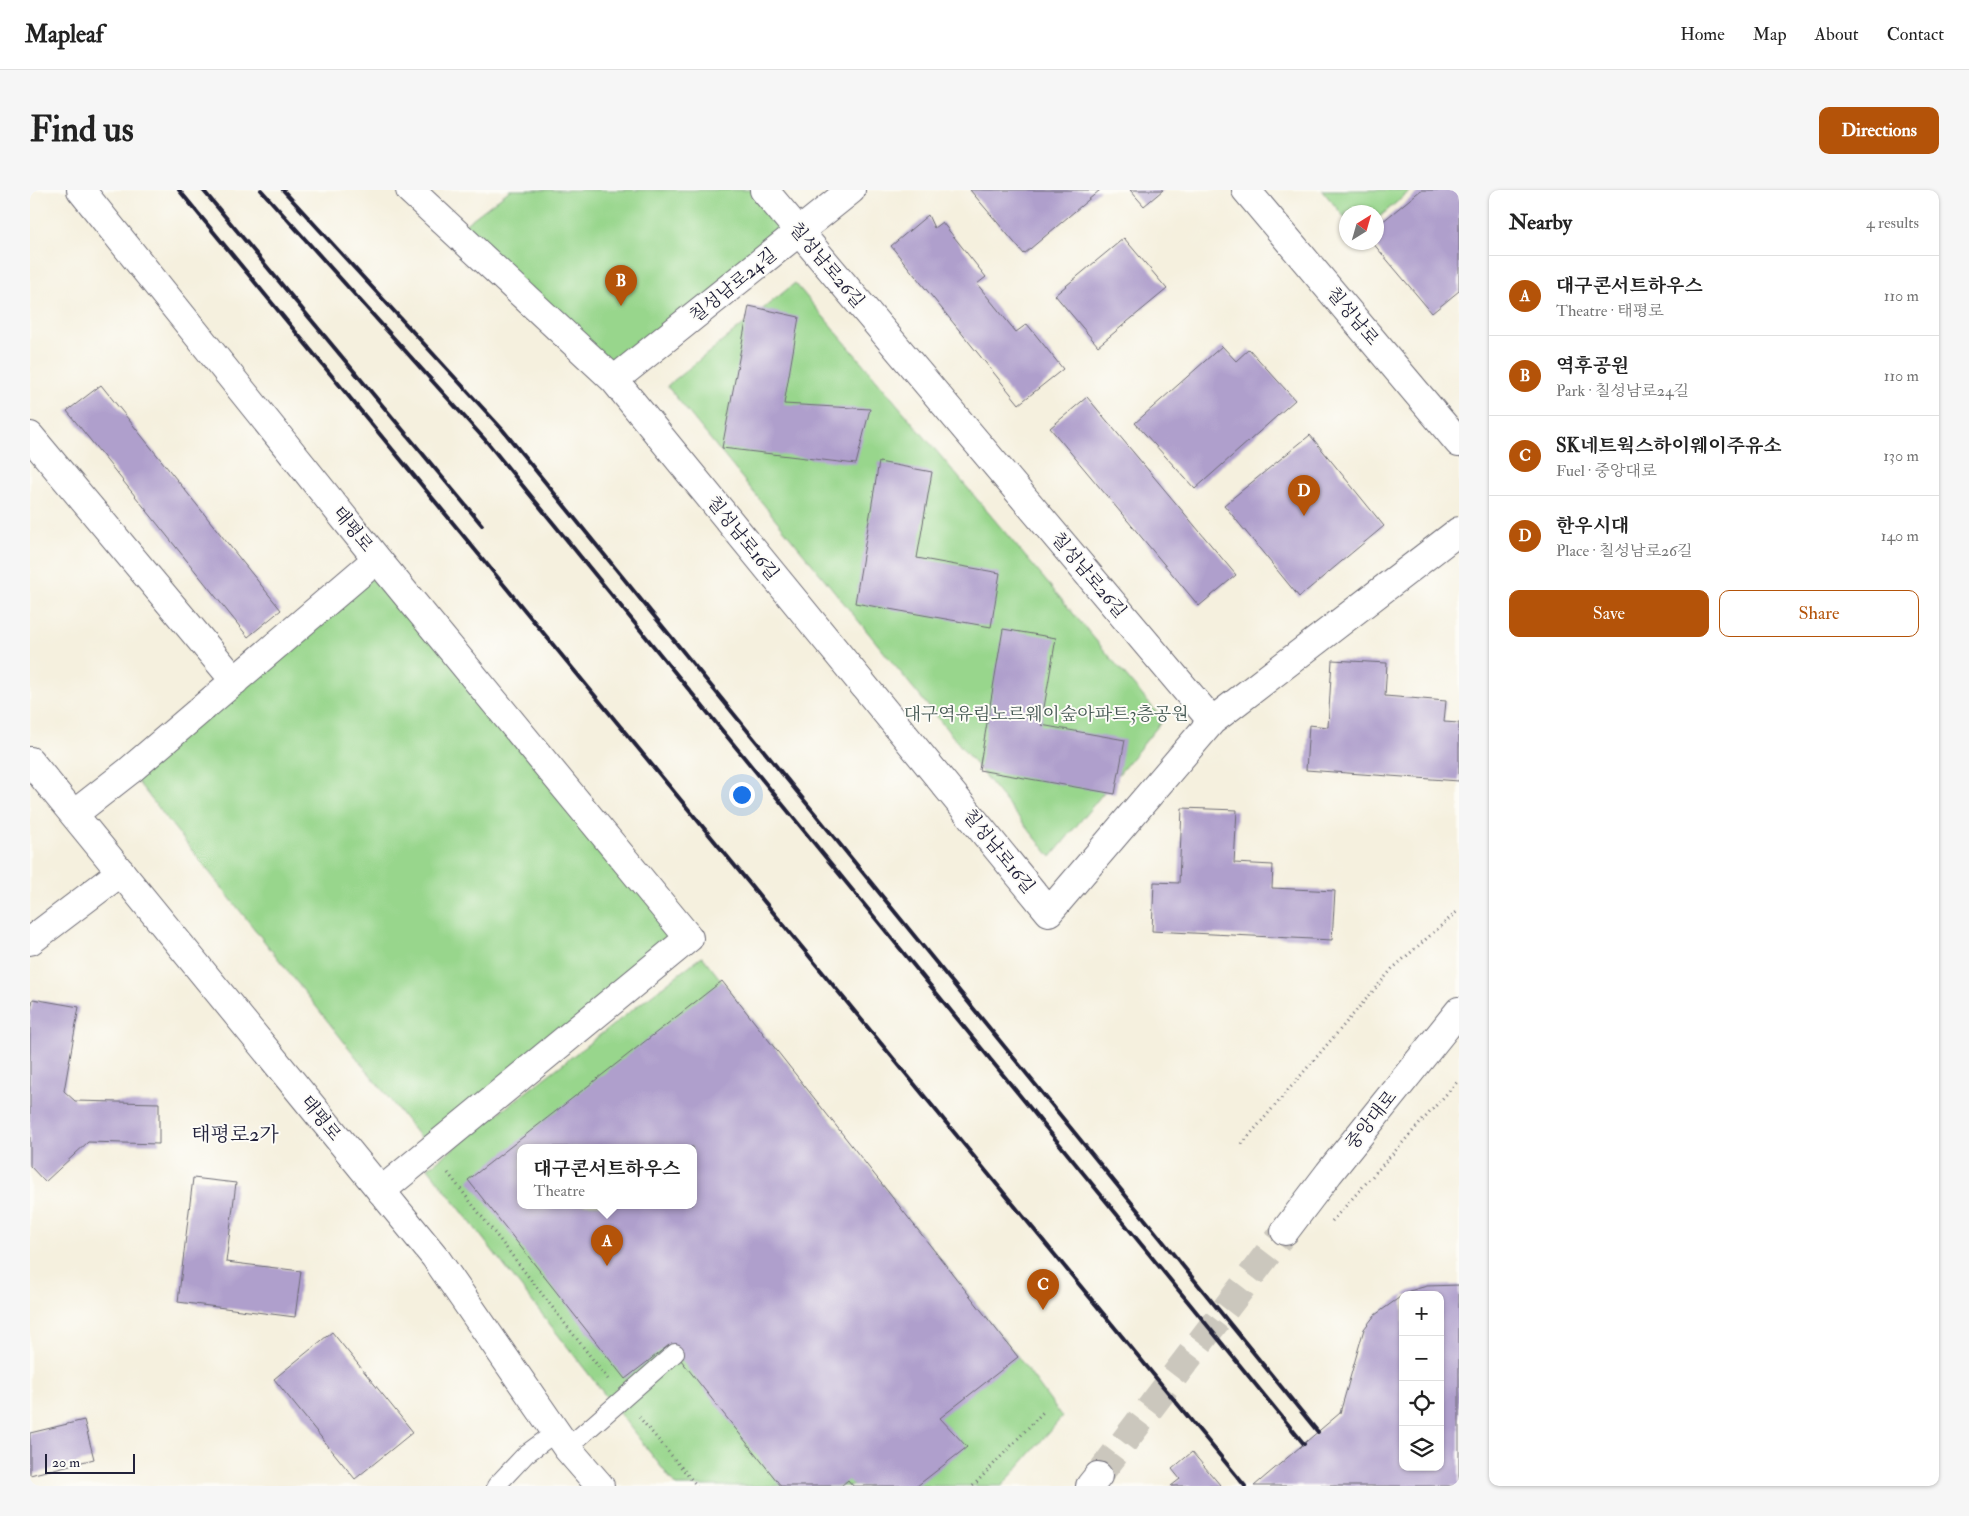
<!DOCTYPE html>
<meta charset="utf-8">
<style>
:root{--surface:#fff;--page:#f6f6f6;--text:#222;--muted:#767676;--line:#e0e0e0;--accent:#b45309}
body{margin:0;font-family:"IM FELL Double Pica","Noto Serif KR",serif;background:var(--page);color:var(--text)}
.controls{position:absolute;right:15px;bottom:15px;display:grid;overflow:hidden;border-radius:10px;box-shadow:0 1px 4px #0004}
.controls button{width:45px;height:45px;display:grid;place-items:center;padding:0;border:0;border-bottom:1px solid var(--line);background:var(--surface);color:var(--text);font:25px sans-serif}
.compass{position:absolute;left:1309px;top:15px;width:45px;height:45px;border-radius:50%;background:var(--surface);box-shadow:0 1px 4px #0004;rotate:37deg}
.scale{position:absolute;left:15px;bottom:12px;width:90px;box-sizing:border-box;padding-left:5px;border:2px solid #22223b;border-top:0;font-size:14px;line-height:18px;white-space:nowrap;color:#22223b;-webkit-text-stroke:4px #fdfcf7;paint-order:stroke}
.you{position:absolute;left:711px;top:604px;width:18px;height:18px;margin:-12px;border:4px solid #fff;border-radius:50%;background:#1a73e8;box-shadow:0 0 0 8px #1a73e833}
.badge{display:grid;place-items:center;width:32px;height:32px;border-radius:50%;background:var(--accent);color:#fff;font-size:16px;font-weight:700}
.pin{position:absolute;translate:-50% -41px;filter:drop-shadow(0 1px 2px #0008)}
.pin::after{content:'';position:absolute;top:26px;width:18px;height:15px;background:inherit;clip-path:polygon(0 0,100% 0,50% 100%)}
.popup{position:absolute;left:487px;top:954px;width:180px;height:65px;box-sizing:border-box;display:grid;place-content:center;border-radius:10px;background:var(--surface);filter:drop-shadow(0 1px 4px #0005);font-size:16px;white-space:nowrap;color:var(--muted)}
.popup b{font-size:19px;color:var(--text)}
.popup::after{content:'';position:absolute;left:50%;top:100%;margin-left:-10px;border:10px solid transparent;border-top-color:var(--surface)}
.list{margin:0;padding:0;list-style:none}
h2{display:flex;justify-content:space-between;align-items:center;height:65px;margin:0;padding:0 20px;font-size:21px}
h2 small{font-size:16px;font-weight:400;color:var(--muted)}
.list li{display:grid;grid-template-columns:32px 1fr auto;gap:15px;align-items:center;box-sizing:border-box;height:80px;padding:0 20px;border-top:1px solid var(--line)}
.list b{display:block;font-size:19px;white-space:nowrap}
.list p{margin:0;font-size:16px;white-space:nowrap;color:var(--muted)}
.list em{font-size:16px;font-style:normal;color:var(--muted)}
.actions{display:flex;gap:10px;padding:15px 20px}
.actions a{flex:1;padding:11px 0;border:1px solid var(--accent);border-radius:10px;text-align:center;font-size:18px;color:var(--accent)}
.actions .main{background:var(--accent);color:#fff}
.icon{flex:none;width:28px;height:28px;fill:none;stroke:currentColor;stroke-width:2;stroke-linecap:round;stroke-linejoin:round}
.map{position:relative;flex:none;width:1429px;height:1296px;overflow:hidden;border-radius:10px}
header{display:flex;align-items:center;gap:30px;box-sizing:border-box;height:70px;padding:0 25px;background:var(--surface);border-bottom:1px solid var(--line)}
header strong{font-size:24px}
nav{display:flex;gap:28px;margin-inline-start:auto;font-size:18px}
.intro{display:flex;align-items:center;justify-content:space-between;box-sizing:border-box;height:120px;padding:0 30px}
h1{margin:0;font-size:35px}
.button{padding:12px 22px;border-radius:10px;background:var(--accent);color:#fff;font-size:18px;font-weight:700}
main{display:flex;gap:30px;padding:0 30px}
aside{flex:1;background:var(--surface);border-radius:10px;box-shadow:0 1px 4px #0004}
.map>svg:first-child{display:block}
.green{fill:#98d68c;stroke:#5d7c64;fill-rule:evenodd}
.building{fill:#af9fcc;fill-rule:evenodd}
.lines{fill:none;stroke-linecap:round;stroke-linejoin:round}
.secondary-tunnel{stroke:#cbc7bd;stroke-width:28;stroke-dasharray:28 14;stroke-linecap:butt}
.lane-casing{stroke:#6c6a74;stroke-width:20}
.street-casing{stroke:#6c6a74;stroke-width:30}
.secondary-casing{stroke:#6c6a74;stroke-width:30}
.path{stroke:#6c6a74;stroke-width:3;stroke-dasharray:1 4;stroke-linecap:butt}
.lane{stroke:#fff;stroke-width:18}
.street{stroke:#fff;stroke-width:28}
.secondary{stroke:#fff;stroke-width:28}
.rail{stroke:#22223b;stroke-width:4}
.labels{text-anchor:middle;stroke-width:4;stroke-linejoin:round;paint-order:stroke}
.street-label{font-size:18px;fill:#22223b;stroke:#fdfcf7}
.park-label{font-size:18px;fill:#455853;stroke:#fdfcf7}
.quarter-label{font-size:20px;fill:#22223b;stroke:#fdfcf7}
</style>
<header>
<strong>Mapleaf</strong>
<nav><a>Home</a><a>Map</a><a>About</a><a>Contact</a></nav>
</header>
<div class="intro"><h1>Find us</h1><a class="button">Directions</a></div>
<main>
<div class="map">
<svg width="1429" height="1296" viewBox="0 0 1429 1296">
<rect width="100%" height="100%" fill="#fdfcf7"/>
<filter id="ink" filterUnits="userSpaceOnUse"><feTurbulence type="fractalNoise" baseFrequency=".02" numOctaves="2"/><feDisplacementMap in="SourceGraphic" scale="10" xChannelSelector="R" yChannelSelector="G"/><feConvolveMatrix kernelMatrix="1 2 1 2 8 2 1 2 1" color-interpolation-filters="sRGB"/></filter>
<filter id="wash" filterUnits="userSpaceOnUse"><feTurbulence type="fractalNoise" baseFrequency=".0096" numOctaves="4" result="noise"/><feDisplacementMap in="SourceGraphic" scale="20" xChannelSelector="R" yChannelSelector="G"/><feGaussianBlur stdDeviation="1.12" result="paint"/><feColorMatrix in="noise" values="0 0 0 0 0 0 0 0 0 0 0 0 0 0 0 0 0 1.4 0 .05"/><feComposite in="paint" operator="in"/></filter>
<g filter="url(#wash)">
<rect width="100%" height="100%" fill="#f5f0de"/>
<path class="green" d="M 480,0 L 734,0 L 769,42 L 584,190 L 425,42 Z
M 1292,0 L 1381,0 L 1347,29 L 1346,22 L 1316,22 L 1316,29 Z
M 765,93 L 1133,530 L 1021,667 L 637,196 Z
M 347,369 L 659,748 L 400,960 L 99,581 Z
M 672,766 L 988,1167 L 1032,1227 L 972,1296 L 646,1296 L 398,978 ZM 491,957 L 663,957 L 663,1015 L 491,1015 Z"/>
<g id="blocks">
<path class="building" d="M 940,0 L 1070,0 L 994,64 Z
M 1100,0 L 1133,0 L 1114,16 Z
M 1391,0 L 1429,0 L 1429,101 L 1402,123 L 1342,52 L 1346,52 L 1346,37 Z
M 898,25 L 904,38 L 912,32 L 956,87 L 947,94 L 986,142 L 997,134 L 1033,179 L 989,214 L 861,56 Z
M 1094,48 L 1137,99 L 1068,156 L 1025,105 Z
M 719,116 L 769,127 L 754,214 L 840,219 L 826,274 L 692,258 Z
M 1192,156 L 1206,171 L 1219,159 L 1265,210 L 1165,299 L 1105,233 Z
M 71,195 L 251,420 L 218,447 L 37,221 Z
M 1057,207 L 1206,385 L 1169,416 L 1020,238 Z
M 1280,245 L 1354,336 L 1269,407 L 1194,315 Z
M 849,272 L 902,282 L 887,368 L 970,383 L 961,437 L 825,413 Z
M 973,439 L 1026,448 L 1011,535 L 1095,550 L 1085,604 L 949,580 Z
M 1302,470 L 1357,473 L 1355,506 L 1416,511 L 1414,532 L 1429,533 L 1429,591 L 1276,580 L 1279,535 L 1298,537 Z
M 1152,618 L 1207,620 L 1204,673 L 1243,675 L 1242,698 L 1305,701 L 1302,750 L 1122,741 L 1124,692 L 1149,693 Z
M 692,791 L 988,1167 L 910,1228 L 937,1257 L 887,1296 L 823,1296 L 818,1290 L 811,1296 L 751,1296 L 639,1155 L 595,1189 L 438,990 ZM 491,957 L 663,957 L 663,1015 L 491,1015 Z
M 3,809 L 49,817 L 34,901 L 45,911 L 129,913 L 129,954 L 58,952 L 15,992 L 0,976 L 0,824 Z
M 163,988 L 206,993 L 196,1072 L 271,1081 L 265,1127 L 148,1112 Z
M 1429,1095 L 1429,1296 L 1224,1296 L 1310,1223 L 1334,1139 L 1345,1125 L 1373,1105 L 1373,1277 L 1410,1277 L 1410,1105 L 1373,1105 L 1379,1101 L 1397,1096 Z
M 302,1142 L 383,1242 L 325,1289 L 244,1189 Z
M 54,1230 L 64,1269 L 0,1285 L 0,1243 Z
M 1162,1262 L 1191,1296 L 1141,1296 L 1150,1289 L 1142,1279 Z"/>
</g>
</g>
<g filter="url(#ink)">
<use href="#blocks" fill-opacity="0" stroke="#6c6a74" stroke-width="1"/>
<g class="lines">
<path class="secondary-tunnel" d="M 1068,1286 L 1255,1041"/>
<defs>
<path id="lane" d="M 537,1258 L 645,1163
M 466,1296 L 496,1264 L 526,1242"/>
<path id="street" d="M 51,0 L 347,369 L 659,748 L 351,1001
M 380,0 L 584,190 L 1019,722 L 1182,531 L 1429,341
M 734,0 L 1182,531
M 584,190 L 821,0
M 0,246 L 205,491
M 44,624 L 99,581 L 347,369
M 0,751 L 91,682"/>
<path id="secondary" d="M 1216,0 L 1429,253
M 0,571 L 405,1067 L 537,1258 L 570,1296
M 1255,1041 L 1299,983 L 1429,821
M 1060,1296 L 1068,1286"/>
</defs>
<use href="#lane" class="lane-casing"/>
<use href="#street" class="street-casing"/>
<use href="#secondary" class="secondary-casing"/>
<path class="path" d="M 1212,954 L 1362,779 L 1429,720
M 418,983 L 578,1189
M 1302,1031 L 1429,890
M 609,1227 L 667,1296
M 943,1296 L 1014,1221"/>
<use href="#lane" class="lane"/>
<use href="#street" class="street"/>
<use href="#secondary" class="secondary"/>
<path class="rail" d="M 149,0 L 1215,1296
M 173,0 L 452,335
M 231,0 L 457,252 L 1274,1254
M 253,0 L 472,239 L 1288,1242"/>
</g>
</g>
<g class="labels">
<g class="street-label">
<text transform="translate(797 75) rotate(50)" y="6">칠성남로26길</text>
<text transform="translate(703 95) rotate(-39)" y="6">칠성남로24길</text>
<text transform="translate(1323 126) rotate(50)" y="6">칠성남로</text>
<text transform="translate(323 339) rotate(51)" y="6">태평로</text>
<text transform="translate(713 348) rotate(51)" y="6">칠성남로16길</text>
<text transform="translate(1059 385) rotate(50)" y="6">칠성남로26길</text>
<text transform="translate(969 661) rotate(51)" y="6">칠성남로16길</text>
<text transform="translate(291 928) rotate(51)" y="6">태평로</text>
<text transform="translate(1341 930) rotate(-51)" y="6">중앙대로</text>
</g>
<g class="park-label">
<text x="1016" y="530">대구역유림노르웨이숲아파트3층공원</text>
</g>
<g class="quarter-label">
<text x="205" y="951">태평로2가</text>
</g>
</g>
</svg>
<div class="controls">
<button>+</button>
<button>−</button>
<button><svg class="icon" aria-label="locate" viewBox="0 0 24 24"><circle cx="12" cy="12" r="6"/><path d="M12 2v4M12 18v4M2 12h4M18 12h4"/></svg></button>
<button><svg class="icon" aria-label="layers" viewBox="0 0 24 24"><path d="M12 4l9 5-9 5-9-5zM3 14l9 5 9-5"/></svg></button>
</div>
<svg class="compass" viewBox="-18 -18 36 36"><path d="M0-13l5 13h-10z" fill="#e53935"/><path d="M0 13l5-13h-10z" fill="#767676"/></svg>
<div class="scale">20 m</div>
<div class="you"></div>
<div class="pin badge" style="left:577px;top:1076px">A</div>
<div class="popup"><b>대구콘서트하우스</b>Theatre</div>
<div class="pin badge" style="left:591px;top:116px">B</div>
<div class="pin badge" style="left:1013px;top:1120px">C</div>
<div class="pin badge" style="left:1274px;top:326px">D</div>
</div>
<aside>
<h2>Nearby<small>4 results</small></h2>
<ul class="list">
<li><span class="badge">A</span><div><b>대구콘서트하우스</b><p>Theatre · 태평로</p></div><em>110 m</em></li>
<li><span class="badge">B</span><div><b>역후공원</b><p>Park · 칠성남로24길</p></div><em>110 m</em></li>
<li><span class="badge">C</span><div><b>SK네트웍스하이웨이주유소</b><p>Fuel · 중앙대로</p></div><em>130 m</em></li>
<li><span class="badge">D</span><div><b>한우시대</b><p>Place · 칠성남로26길</p></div><em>140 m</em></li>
</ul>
<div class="actions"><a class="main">Save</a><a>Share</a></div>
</aside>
</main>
